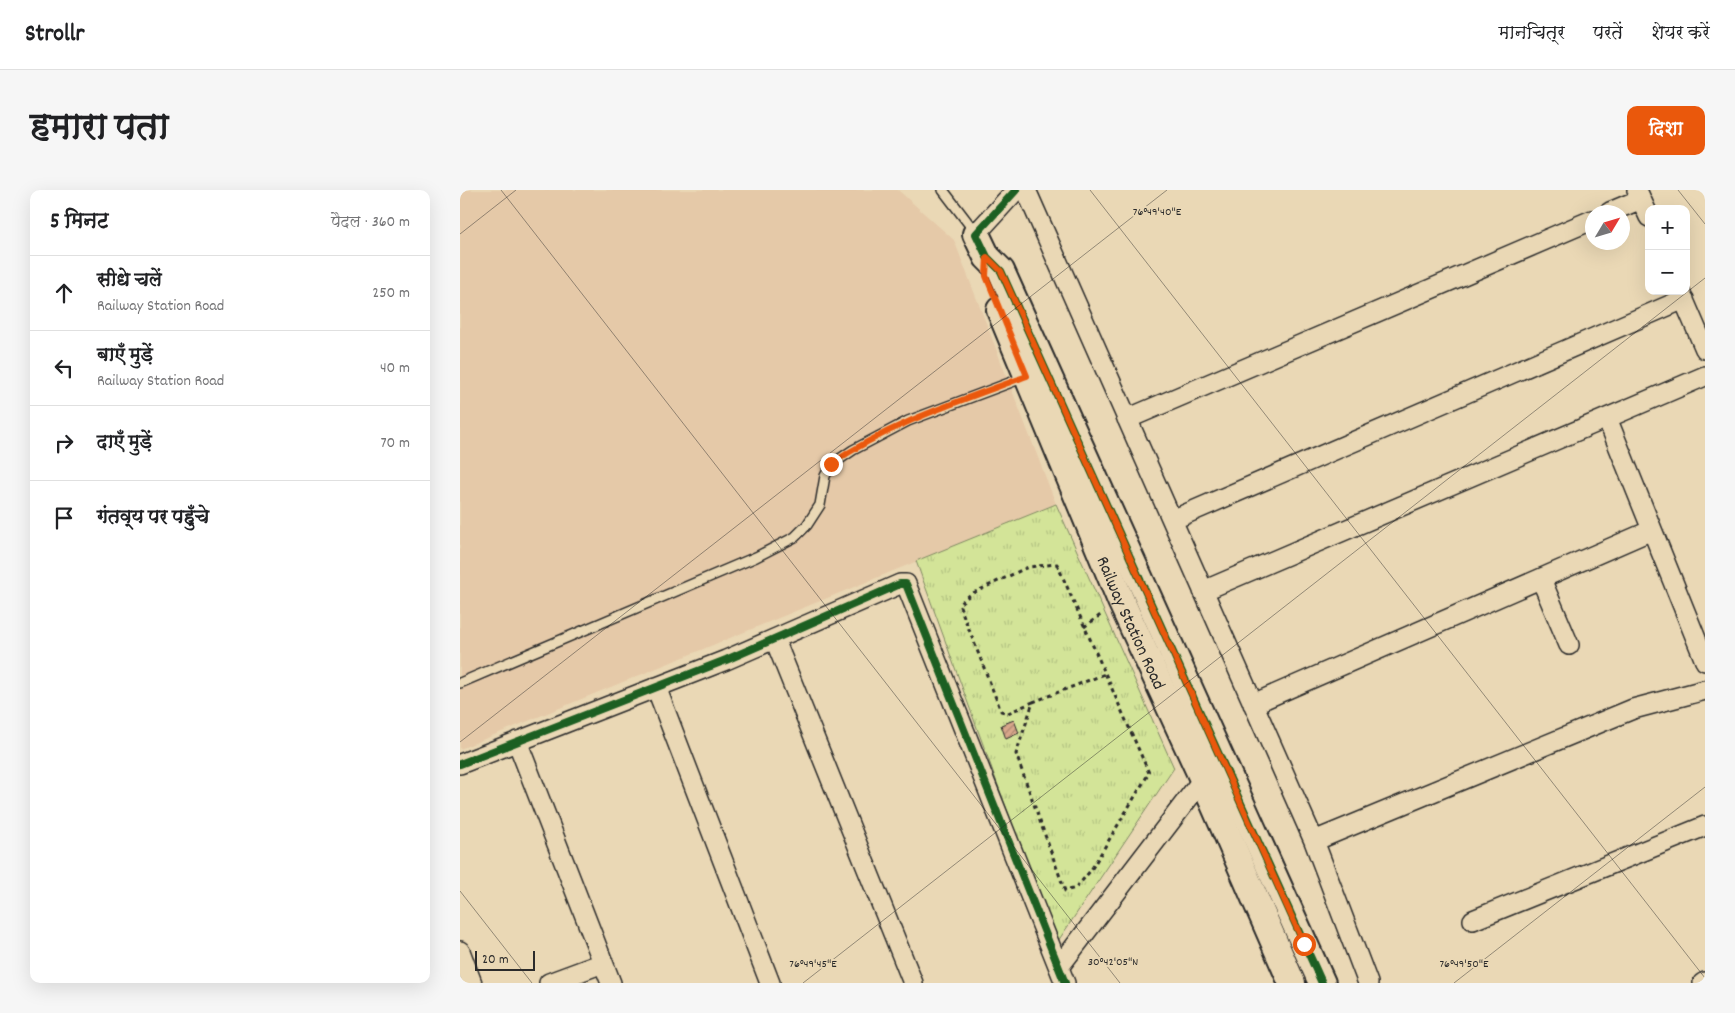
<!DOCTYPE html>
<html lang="hi">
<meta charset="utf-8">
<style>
:root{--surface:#fff;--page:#f6f6f6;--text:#202124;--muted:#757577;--line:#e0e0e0;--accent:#ea580c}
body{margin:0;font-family:Dekko,"Playpen Sans Deva",sans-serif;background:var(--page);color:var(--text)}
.controls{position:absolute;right:15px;top:15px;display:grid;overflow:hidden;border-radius:10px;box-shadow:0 5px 20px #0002}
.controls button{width:45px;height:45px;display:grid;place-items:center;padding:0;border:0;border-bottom:1px solid var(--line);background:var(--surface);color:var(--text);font:25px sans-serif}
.compass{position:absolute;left:1125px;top:15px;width:45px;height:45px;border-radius:50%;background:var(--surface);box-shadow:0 5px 20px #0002;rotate:52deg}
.scale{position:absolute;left:15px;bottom:12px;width:60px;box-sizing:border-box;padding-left:5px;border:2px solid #2b2b2b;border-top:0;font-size:14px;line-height:18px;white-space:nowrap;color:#2b2b2b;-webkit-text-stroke:4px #ead8b5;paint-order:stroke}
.stop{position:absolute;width:15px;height:15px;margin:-11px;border:4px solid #ea580c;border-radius:50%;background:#fff}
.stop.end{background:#ea580c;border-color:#fff;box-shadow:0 1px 5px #0008}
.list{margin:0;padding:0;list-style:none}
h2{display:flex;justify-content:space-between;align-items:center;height:65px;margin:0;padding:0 20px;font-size:21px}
h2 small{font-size:16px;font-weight:400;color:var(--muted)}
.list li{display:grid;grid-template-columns:32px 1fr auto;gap:15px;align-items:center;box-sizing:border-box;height:75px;padding:0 20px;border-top:1px solid var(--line)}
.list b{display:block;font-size:19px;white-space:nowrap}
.list p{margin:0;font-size:16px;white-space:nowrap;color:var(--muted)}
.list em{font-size:16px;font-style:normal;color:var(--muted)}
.icon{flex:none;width:28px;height:28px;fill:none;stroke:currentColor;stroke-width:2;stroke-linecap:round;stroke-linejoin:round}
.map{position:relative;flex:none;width:1245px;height:793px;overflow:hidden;border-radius:10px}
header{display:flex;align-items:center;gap:30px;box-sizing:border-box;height:70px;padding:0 25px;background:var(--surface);border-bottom:1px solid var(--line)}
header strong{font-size:24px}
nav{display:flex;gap:28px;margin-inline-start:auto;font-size:18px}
.intro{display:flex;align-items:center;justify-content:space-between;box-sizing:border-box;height:120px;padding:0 30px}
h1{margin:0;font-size:35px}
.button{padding:12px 22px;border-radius:10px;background:var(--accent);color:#fff;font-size:18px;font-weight:700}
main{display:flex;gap:30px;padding:0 30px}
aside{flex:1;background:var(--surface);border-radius:10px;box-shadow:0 5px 20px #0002}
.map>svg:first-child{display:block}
.built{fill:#e5c9a8}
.grass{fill:url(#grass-tufts);stroke:#7f8862}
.building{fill:url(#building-hatch);stroke:#2b2b2b}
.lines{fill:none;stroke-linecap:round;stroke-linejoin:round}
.lane-casing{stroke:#2b2b2b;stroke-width:12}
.street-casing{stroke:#2b2b2b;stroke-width:22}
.secondary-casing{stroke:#2b2b2b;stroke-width:30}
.path{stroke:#2b2b2b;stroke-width:3;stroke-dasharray:4 4;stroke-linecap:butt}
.lane{stroke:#ead8b5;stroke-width:9}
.street{stroke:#ead8b5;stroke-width:19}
.secondary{stroke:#ead8b5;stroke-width:26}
.cycleway-casing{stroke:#ead8b5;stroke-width:11}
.cycleway{stroke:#1b5e20;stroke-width:8}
.route{stroke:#ea580c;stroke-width:6}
.ticks{fill:none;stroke:#2b2b2b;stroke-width:1;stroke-opacity:0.45}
.labels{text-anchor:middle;stroke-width:4;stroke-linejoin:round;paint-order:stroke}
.street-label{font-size:18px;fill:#2b2b2b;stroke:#ead8b5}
.ticks-label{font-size:12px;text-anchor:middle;fill:#2b2b2b;stroke:#ead8b5;stroke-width:4;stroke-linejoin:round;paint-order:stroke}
</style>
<header>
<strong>Strollr</strong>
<nav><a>मानचित्र</a><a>परतें</a><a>शेयर करें</a></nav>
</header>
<div class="intro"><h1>हमारा पता</h1><a class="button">दिशा</a></div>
<main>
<aside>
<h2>5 मिनट<small>पैदल · 360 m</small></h2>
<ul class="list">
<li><svg class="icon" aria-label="ahead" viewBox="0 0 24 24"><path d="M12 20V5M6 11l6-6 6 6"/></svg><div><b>सीधे चलें</b><p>Railway Station Road</p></div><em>250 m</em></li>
<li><svg class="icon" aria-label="left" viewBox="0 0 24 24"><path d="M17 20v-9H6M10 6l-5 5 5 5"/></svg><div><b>बाएँ मुड़ें</b><p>Railway Station Road</p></div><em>40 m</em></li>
<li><svg class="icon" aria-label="right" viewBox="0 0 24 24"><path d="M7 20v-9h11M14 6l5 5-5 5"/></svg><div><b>दाएँ मुड़ें</b></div><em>70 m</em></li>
<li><svg class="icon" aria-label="arrive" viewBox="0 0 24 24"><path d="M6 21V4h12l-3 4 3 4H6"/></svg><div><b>गंतव्य पर पहुँचे</b></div></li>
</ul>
</aside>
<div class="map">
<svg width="1245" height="793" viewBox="0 0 1245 793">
<defs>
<pattern id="grass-tufts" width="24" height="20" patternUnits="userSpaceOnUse" patternTransform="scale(1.25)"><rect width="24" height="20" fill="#d3e498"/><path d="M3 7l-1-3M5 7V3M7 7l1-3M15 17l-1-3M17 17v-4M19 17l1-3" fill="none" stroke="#b5c483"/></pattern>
<pattern id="building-hatch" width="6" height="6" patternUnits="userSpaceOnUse" patternTransform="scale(1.25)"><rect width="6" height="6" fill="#d8a78b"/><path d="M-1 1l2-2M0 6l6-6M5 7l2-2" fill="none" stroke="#af8872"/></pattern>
</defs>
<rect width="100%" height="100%" fill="#ead8b5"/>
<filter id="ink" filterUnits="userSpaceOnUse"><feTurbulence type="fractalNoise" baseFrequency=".02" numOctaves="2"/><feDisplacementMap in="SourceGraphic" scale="10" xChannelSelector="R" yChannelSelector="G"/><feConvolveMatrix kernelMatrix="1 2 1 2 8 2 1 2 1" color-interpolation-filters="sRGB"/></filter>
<g filter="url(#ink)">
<path class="built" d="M 0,0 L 438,0 L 494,50 L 596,314 L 0,559 Z"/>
<path class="grass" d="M 596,314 L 714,578 L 596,754 L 456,371 Z"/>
<path class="building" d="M 554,530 L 559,543 L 546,549 L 541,535 Z"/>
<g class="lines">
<defs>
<path id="lane" d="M 483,0 L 515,42
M 0,493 L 296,367 L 335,347 L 347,335 L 360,315 L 365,286 L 371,275 L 393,260 L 448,231 L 565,187"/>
<path id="street" d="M 566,0 L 854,651 L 908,793
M 1177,0 L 1189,27
M 1150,22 L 1181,9
M 516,44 L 556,0
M 1220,101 L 1245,159
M 1147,228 L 1245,471
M 667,229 L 1132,30
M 712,330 L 1224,109
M 1081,389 L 1109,455
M 743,401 L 1245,186
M 315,450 L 453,793
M 196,497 L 310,793
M 793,514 L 1192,340
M 57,551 L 151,793
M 0,574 L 266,470 L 440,394 L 446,394 L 605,793
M 854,651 L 1173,519 L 1245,500
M 1013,730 L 1245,636
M 0,761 L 12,793
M 599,777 L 743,589
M 89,793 L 143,773
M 1243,793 L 1245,792"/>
<g id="secondary">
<path d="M 516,44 L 527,67 L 541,81 L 862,793"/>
<path id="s1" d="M 540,120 L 661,411 L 743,589 L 832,793"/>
</g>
</defs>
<use href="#lane" class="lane-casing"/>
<use href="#street" class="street-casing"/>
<use href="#secondary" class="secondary-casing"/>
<path class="path" d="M 597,374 L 689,583 L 631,680 L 616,698 L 605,701 L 556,564 L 573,512 L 548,523 L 541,521 L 499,414 L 511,404 L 568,377 Z
M 624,437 L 642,424
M 573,512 L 645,484"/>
<use href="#lane" class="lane"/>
<use href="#street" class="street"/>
<use href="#secondary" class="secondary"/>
<defs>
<path id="cycleway" d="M 556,0 L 516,44 L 527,67 L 541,81 L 862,793
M 0,574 L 266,470 L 440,394 L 446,394 L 605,793"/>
</defs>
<use href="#cycleway" class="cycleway-casing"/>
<use href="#cycleway" class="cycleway"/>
</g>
</g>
<g class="lines" filter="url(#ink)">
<path class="route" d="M 371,274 C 431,233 500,211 567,186 L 526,86 L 527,67 L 541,81 L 844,754"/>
</g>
<path class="ticks" d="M 41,0 L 660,793M 630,0 L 1245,788M 1218,0 L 1245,34M 0,44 L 56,0M 0,552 L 707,0M 0,701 L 72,793M 343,793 L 1245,88M 994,793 L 1245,597"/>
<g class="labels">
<g class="street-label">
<text dy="6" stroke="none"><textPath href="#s1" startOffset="339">Railway Station Road</textPath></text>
</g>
</g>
<g class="ticks-label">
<text x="697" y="25">76°49'40"E</text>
<text x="653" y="775">30°42'05"N</text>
<text x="353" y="777">76°49'45"E</text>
<text x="1004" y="777">76°49'50"E</text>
</g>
</svg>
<div class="controls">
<button>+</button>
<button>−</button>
</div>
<svg class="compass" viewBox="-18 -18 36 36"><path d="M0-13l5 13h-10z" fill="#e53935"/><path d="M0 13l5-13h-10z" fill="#757577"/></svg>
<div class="scale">20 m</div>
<div class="stop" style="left:844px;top:754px"></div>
<div class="stop end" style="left:371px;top:274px"></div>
</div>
</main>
